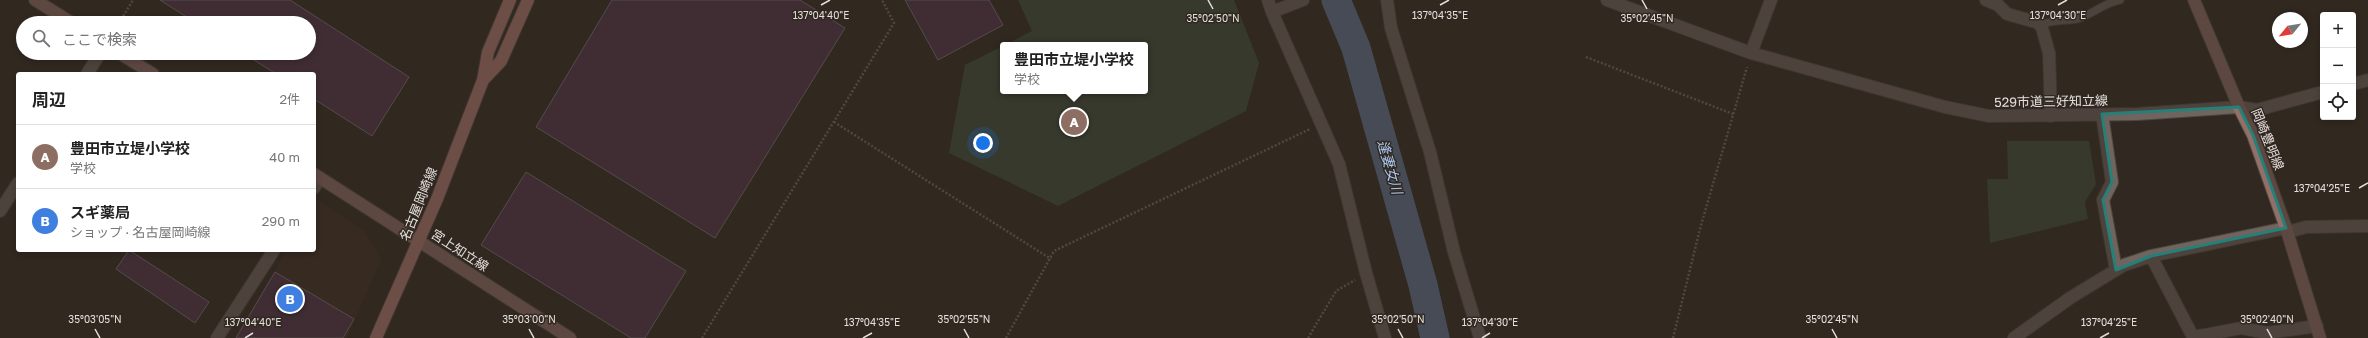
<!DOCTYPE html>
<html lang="ja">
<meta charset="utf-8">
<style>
:root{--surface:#fff;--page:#f2f2f2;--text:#222;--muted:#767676;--line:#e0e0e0;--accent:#427240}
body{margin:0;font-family:"Golos Text","Noto Sans JP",sans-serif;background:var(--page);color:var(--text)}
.controls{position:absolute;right:12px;top:12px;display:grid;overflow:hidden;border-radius:4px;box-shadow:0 2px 6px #0003}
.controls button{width:36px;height:36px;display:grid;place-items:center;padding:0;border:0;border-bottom:1px solid var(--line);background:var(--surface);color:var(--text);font:20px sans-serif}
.compass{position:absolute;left:2272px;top:12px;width:36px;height:36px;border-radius:50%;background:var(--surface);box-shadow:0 2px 6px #0003;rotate:240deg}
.you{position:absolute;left:983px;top:143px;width:14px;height:14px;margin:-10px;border:3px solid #fff;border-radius:50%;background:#1a73e8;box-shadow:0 0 0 6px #1a73e833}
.badge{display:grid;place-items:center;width:26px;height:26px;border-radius:50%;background:var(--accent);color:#fff;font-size:13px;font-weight:700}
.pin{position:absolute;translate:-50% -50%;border:2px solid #fff;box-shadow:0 1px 4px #0006}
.popup{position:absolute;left:1000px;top:42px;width:148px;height:52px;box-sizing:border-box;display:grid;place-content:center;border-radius:4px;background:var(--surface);filter:drop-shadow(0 1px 3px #0005);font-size:13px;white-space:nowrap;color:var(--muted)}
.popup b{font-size:15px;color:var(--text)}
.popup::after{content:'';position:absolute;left:50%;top:100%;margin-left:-8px;border:8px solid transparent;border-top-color:var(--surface)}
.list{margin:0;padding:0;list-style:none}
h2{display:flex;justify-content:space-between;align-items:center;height:52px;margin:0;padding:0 16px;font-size:17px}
h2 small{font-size:13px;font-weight:400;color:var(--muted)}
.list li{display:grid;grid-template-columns:26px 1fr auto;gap:12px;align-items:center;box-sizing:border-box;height:64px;padding:0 16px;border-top:1px solid var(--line)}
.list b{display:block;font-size:15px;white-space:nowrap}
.list p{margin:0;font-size:13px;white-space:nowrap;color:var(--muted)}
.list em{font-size:13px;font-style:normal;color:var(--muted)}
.icon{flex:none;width:22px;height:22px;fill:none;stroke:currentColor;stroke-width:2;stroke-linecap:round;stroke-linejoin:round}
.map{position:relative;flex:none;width:2368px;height:338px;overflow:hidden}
.search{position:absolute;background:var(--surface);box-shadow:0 2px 6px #0003;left:16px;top:16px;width:300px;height:44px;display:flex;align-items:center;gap:10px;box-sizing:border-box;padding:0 14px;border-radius:22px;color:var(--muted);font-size:15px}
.panel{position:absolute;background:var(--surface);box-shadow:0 2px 6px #0003;left:16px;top:72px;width:300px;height:180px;border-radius:4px}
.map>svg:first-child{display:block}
.commercial{fill:#3d2e22}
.green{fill:#3d4f3b}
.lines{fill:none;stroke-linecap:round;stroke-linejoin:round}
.river{stroke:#607796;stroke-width:29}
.building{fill:#51344b;stroke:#7f757d}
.lane-casing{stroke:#4e4741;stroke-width:9}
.street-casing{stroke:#4e4741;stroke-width:14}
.secondary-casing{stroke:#4e4741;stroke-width:14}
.primary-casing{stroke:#4e4741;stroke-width:14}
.path{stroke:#766e69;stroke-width:2.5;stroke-dasharray:2 2;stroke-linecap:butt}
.lane{stroke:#6f655e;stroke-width:7}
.street{stroke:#6f655e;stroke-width:12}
.secondary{stroke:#927068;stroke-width:12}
.primary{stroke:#b57c73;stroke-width:12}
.marked{fill:none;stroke:#248079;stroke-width:3;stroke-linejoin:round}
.ticks{fill:none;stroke:#e5dfdb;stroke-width:1.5}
.labels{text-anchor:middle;stroke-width:3;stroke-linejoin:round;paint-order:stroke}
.street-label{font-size:13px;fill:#e5dfdb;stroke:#312821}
.water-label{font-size:14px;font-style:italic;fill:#accbf5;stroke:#312821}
.ticks-label{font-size:10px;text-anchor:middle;fill:#e5dfdb;stroke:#312821;stroke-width:3;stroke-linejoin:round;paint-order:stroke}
</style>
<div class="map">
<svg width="2368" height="338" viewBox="0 0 2368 338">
<rect width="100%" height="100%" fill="#312821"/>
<path class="commercial" d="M 317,200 L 365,231 L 381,260 L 347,338 L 238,338 L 235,336 L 287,250 L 314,250 L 314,205 Z"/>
<path class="green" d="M 1018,0 L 1234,0 L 1259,63 L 1246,111 L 1058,206 L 949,153 L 965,65 L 1003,46 L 1003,91 L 1145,91 L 1145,45 L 1005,45 L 1032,31 Z
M 2007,141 L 2089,141 L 2096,184 L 2085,202 L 2088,219 L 1990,243 L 1987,179 L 2008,179 Z"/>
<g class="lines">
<path class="river" d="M 1336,0 L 1356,48 L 1423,285 L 1435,338"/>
</g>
<path class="building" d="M 160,0 L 290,0 L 409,77 L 372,136 L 314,99 L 314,74 L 276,74 L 243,53 L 309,53 L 309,23 L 196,23 Z
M 612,0 L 800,0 L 845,28 L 715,238 L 536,127 Z
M 905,0 L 989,0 L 1003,25 L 938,60 Z
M 526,172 L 686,271 L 645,338 L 631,338 L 481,245 Z
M 129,250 L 209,302 L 195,323 L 116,269 Z
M 275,272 L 354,319 L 343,338 L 236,338 Z"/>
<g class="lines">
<defs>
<path id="lane" d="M 2041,25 C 2051,20 2066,21 2077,19 C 2094,14 2101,4 2120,0"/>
<path id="street" d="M 1268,0 L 1272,12 L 1303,0
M 1387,0 L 1391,28 L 1430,152 L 1454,252 L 1480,338
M 1607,0 L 1751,53 L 1945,107 L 1989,116 L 2137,114 L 2239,107 L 2257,110 L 2323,92
M 1986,0 L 1998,5 L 2007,14 L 2039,23 L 2042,28 L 2049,53 L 2051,116
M 1272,12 L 1339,164 L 1366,273 L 1385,338
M 1751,53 L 1771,0
M 87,74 L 100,53
M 2353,84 L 2368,80
M 2102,114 L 2112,182 L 2103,200 L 2116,270
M 314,188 L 320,178
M 0,211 L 18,183
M 2288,232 L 2306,227 L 2368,226
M 2151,256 L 2193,337 L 2205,335 L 2205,338
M 2205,335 L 2241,328 L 2267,333 L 2317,326
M 217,338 L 274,250
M 2014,338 L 2070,298 L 2124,265 L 2151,256 L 2286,228"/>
<path id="secondary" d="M 35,0 L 72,23
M 2194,0 L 2239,107 L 2253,135 L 2286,228 L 2320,338
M 119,53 L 153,74
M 314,174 L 570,338"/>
<path id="primary" d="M 483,80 L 501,61 L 528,0
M 376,338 L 437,199 L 483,80 L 488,52 L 510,0"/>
</defs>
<use href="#lane" class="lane-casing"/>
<use href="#street" class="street-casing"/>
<use href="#secondary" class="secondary-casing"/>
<use href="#primary" class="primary-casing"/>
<path class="path" d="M 119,23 L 133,0
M 1586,57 L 1733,114
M 834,122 L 1051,259
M 702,338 L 894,23 L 882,0
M 1006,338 L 1054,251 L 1310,129
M 1308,338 L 1336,291 L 1355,280
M 1673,338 L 1701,225 L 1747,67"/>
<use href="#lane" class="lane"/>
<use href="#street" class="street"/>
<use href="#secondary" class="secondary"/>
<use href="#primary" class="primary"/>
</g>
<path d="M0 0H2368V338H0ZM 2239,107 L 2253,135 L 2286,228 L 2151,256 L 2116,270 L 2103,200 L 2112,182 L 2102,114 Z" fill="#312821" fill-opacity=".55" fill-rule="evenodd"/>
<path class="marked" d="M 2239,107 L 2253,135 L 2286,228 L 2151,256 L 2116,270 L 2103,200 L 2112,182 L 2102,114 Z"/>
<path class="ticks" d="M 1208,0 L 1213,9M 1642,0 L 1647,9M 821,5 L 830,0M 1440,5 L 1449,0M 2058,5 L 2067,0M 2359,188 L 2368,183M 95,329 L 100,338M 529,329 L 534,338M 964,329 L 969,338M 1398,329 L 1403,338M 1832,329 L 1837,338M 2267,329 L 2272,338M 245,338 L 253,333M 863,338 L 872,333M 1482,338 L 1490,333M 2100,338 L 2109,333"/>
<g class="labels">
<g class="street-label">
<text transform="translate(2051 101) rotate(-1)" y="5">529市道三好知立線</text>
<text transform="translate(2268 139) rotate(68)" y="5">岡崎豊明線</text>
<text transform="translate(418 204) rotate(-68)" y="5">名古屋岡崎線</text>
<text transform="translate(460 250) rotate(33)" y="5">宮上知立線</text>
</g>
<g class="water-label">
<text transform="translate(1390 167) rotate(74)" y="5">逢妻女川</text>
</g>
</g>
<g class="ticks-label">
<text x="821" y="19">137°04'40"E</text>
<text x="1440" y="19">137°04'35"E</text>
<text x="2058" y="19">137°04'30"E</text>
<text x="1647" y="22">35°02'45"N</text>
<text x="1213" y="22">35°02'50"N</text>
<text x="2322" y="192">137°04'25"E</text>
<text x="95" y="323">35°03'05"N</text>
<text x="529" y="323">35°03'00"N</text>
<text x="964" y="323">35°02'55"N</text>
<text x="1398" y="323">35°02'50"N</text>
<text x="1832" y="323">35°02'45"N</text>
<text x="2267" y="323">35°02'40"N</text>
<text x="253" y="326">137°04'40"E</text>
<text x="872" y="326">137°04'35"E</text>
<text x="1490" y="326">137°04'30"E</text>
<text x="2109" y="326">137°04'25"E</text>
</g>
</svg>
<div class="controls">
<button>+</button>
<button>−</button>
<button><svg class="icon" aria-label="locate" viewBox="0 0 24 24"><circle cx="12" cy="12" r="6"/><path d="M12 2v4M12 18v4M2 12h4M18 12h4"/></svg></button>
</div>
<svg class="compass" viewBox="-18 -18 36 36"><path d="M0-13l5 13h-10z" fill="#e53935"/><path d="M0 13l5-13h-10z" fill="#767676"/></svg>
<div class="you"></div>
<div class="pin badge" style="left:1074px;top:122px;background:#8d6e63">A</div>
<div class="popup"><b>豊田市立堤小学校</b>学校</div>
<div class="pin badge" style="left:290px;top:299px;background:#3f7fe0">B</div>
<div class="search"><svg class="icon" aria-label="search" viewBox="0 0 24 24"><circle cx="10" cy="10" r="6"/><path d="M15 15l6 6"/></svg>ここで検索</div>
<section class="panel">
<h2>周辺<small>2件</small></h2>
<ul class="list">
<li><span class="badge" style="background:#8d6e63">A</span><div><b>豊田市立堤小学校</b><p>学校</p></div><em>40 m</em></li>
<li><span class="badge" style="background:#3f7fe0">B</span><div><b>スギ薬局</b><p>ショップ · 名古屋岡崎線</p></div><em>290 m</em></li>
</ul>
</section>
</div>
